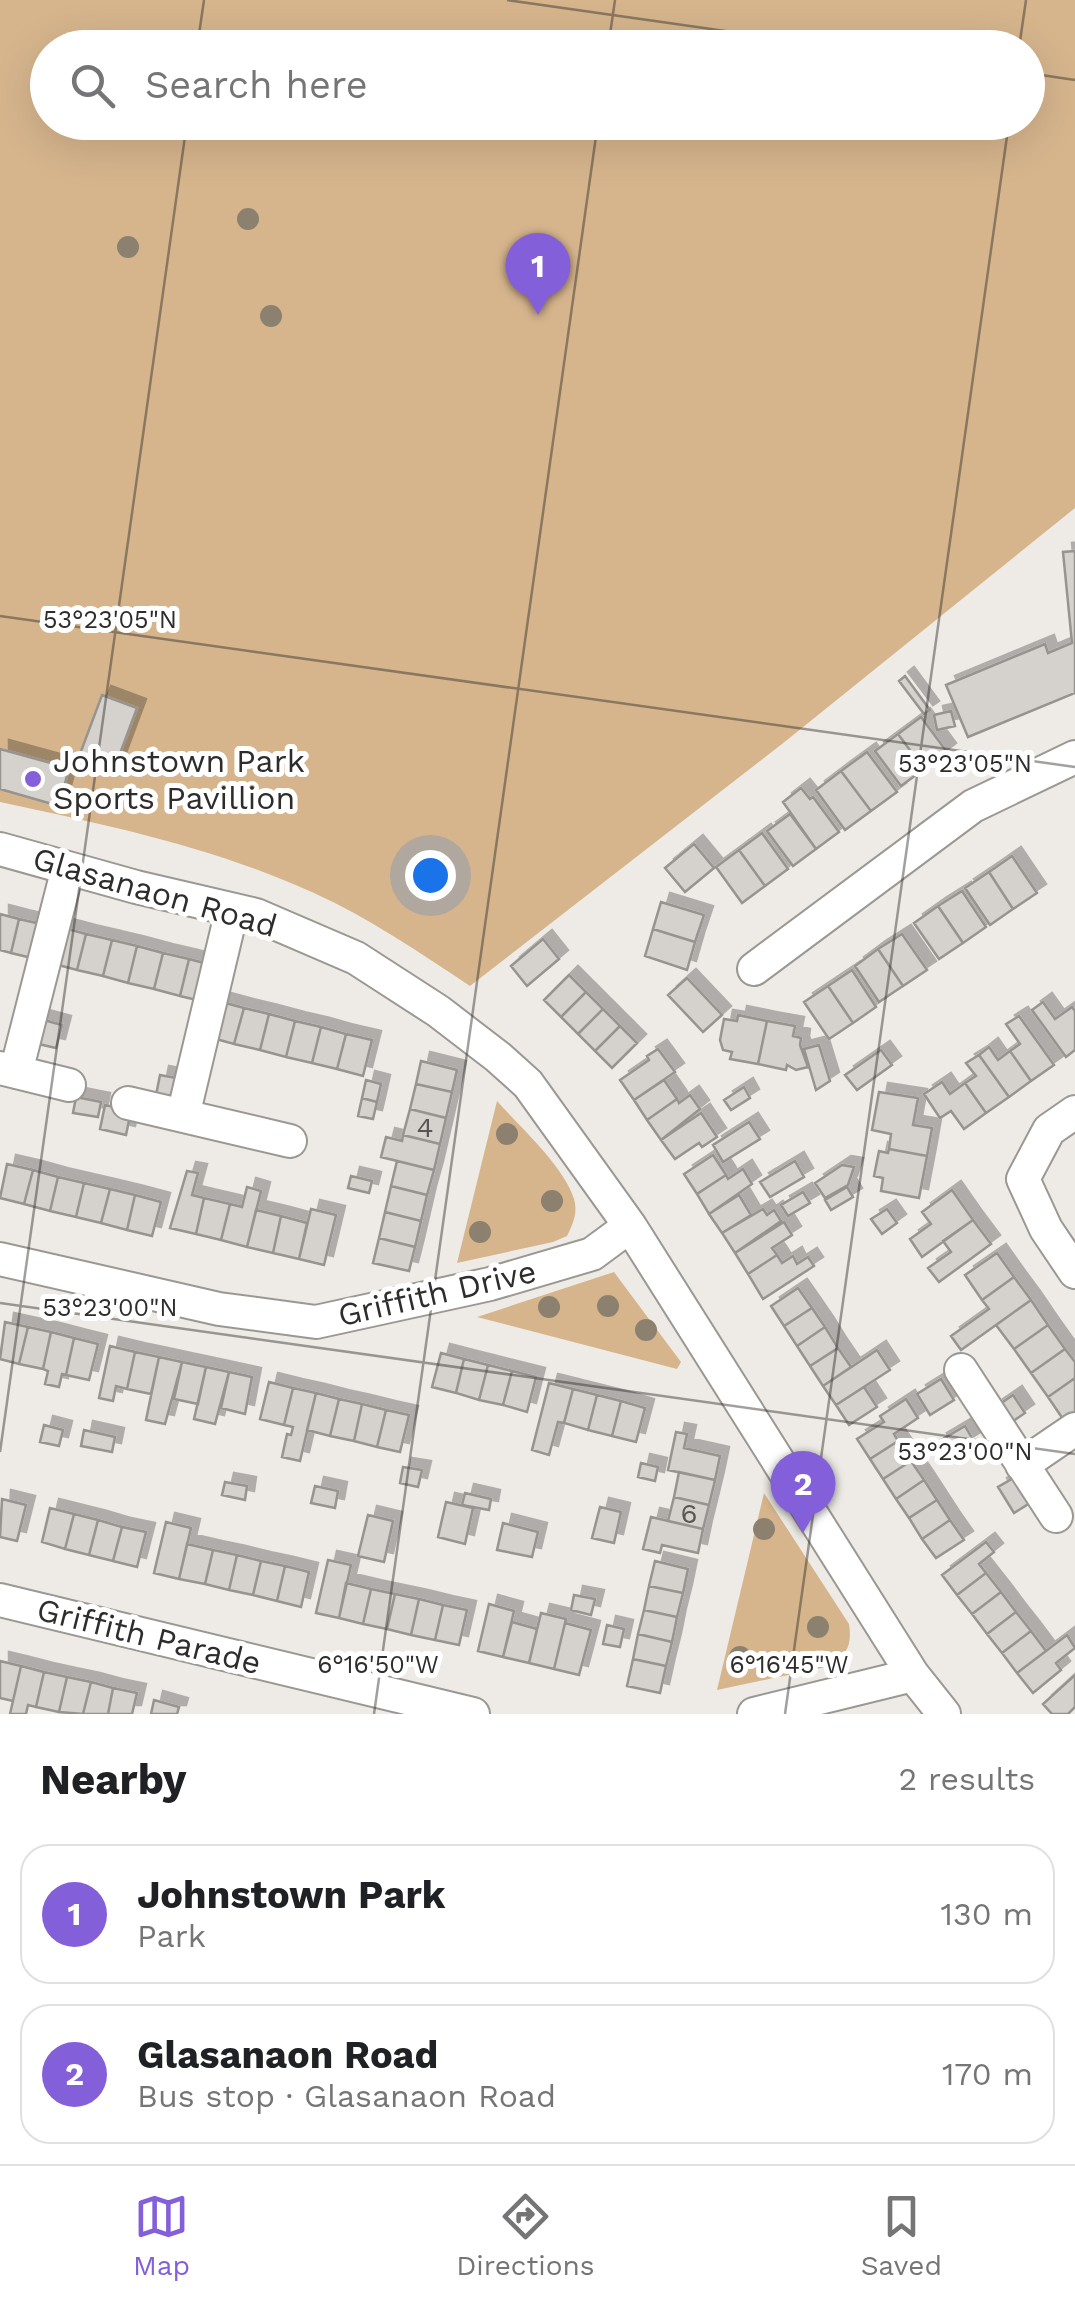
<!DOCTYPE html>
<meta charset="utf-8">
<style>
:root{--surface:#fff;--page:#f6f6f6;--text:#202124;--muted:#757577;--line:#e0e0e0;--accent:#845fda}
body{margin:0;font-family:"Work Sans",sans-serif;background:var(--page);color:var(--text)}
.you{position:absolute;left:430px;top:875px;width:35px;height:35px;margin:-25px;border:8px solid #fff;border-radius:50%;background:#1a73e8;box-shadow:0 0 0 15px #1a73e833}
.badge{display:grid;place-items:center;width:65px;height:65px;border-radius:50%;background:var(--accent);color:#fff;font-size:32px;font-weight:700}
.pin{position:absolute;translate:-50% -82px;filter:drop-shadow(0 2px 5px #0008)}
.pin::after{content:'';position:absolute;top:52px;width:35px;height:30px;background:inherit;clip-path:polygon(0 0,100% 0,50% 100%)}
.list{margin:0;padding:0;list-style:none}
h2{display:flex;justify-content:space-between;align-items:center;height:130px;margin:0;padding:0 40px;font-size:42px}
h2 small{font-size:32px;font-weight:400;color:var(--muted)}
.list li{display:grid;grid-template-columns:65px 1fr auto;gap:30px;align-items:center;box-sizing:border-box;height:140px;margin:0 20px 20px;padding:0 20px;border:2px solid var(--line);border-radius:30px}
.list b{display:block;font-size:38px;white-space:nowrap}
.list p{margin:0;font-size:32px;white-space:nowrap;color:var(--muted)}
.list em{font-size:32px;font-style:normal;color:var(--muted)}
.icon{flex:none;width:55px;height:55px;fill:none;stroke:currentColor;stroke-width:2;stroke-linecap:round;stroke-linejoin:round}
.map{position:relative;flex:none;width:1075px;height:1714px;overflow:hidden}
.search{position:absolute;background:var(--surface);box-shadow:0 10px 40px #0002;left:30px;right:30px;top:30px;height:110px;display:flex;align-items:center;gap:25px;box-sizing:border-box;padding:0 35px;border-radius:55px;color:var(--muted);font-size:38px}
.sheet{height:450px;background:var(--surface)}
nav{display:flex;justify-content:space-around;align-items:center;box-sizing:border-box;height:140px;border-top:2px solid var(--line);background:var(--surface);font-size:28px;color:var(--muted)}
nav a{display:grid;justify-items:center;gap:5px}
nav .on{color:var(--accent)}
.map>svg:first-child{display:block}
.green{fill:#d6b58d;fill-rule:evenodd}
.building{fill:#d5d1cc;stroke:#979490;stroke-width:2.5;filter:url(#shadow)}
.lines{fill:none;stroke-linecap:round;stroke-linejoin:round}
.minor-casing{stroke:#9b9893;stroke-width:36}
.minor{stroke:#fff;stroke-width:32}
.tree{fill:#8c806f}
.ticks{fill:none;stroke:#2e2d2b;stroke-width:2.5;stroke-opacity:0.45}
.poi-dot{fill:#845fda;stroke:#fff;stroke-width:4}
.labels{text-anchor:middle;stroke-width:10;stroke-linejoin:round;paint-order:stroke}
.number-label{font-size:28px;fill:#585653}
.poi-label{font-size:32px;fill:#2e2d2b;stroke:#fff;text-anchor:start}
.street-label{font-size:32px;fill:#2e2d2b;stroke:#fff}
.ticks-label{font-size:25px;text-anchor:middle;fill:#2e2d2b;stroke:#fff;stroke-width:10;stroke-linejoin:round;paint-order:stroke}
</style>
<div class="map">
<svg width="1075" height="1714" viewBox="0 0 1075 1714">
<defs>
<filter id="shadow"><feDropShadow dx="9" dy="-9" stdDeviation="0" flood-color="#0004"/></filter>
</defs>
<rect width="100%" height="100%" fill="#eeebe6"/>
<path class="green" d="M 0,0 L 1075,0 L 1075,508 L 782,744 L 470,986 C 419,952 369,918 314,893 C 213,847 107,825 0,802 ZM 48,48 L 1028,48 L 1028,122 L 48,122 Z
M 497,1101 C 520,1127 564,1166 574,1199 C 578,1213 573,1224 567,1236 L 553,1242 L 457,1263 Z
M 614,1272 L 681,1362 L 677,1369 L 477,1317 Z
M 764,1493 L 849,1624 C 852,1644 848,1653 831,1666 L 717,1690 Z"/>
<path class="building" d="M 1075,551 L 1075,693 L 968,737 L 946,685 L 1045,644 L 1048,653 L 1072,643 L 1063,552 Z
M 905,676 L 930,710 L 924,714 L 899,681 Z
M 102,695 L 137,708 L 112,775 L 77,762 Z
M 951,711 L 955,726 L 937,730 L 934,715 Z
M 921,717 L 947,752 L 924,769 L 898,734 Z
M 898,734 L 924,769 L 901,786 L 875,751 Z
M 0,749 L 69,768 L 59,806 L 0,789 Z
M 867,752 L 897,792 L 871,811 L 841,771 Z
M 841,771 L 871,811 L 845,830 L 816,790 Z
M 801,788 L 810,799 L 813,797 L 839,832 L 816,849 L 783,802 Z
M 790,814 L 816,849 L 793,866 L 767,831 Z
M 762,833 L 788,869 L 765,886 L 739,850 Z
M 694,844 L 714,868 L 685,892 L 665,868 Z
M 739,850 L 765,886 L 742,903 L 716,867 Z
M 1012,856 L 1037,893 L 1013,909 L 989,872 Z
M 989,872 L 1013,909 L 990,925 L 965,888 Z
M 962,891 L 986,927 L 963,943 L 938,906 Z
M 661,902 L 704,915 L 695,942 L 653,929 Z
M 938,906 L 963,943 L 939,959 L 914,923 Z
M 0,914 L 19,919 L 11,953 L 0,950 Z
M 19,919 L 45,925 L 36,959 L 11,953 Z
M 60,927 L 86,934 L 77,970 L 51,963 Z
M 653,929 L 695,942 L 687,970 L 645,956 Z
M 86,934 L 112,940 L 103,976 L 77,970 Z
M 902,934 L 927,970 L 903,986 L 878,949 Z
M 543,939 L 559,959 L 527,986 L 511,966 Z
M 112,940 L 137,946 L 128,983 L 103,976 Z
M 137,946 L 163,953 L 154,989 L 128,983 Z
M 878,949 L 903,986 L 879,1002 L 855,966 Z
M 163,953 L 189,959 L 180,996 L 154,989 Z
M 189,959 L 215,966 L 205,1002 L 180,996 Z
M 852,970 L 876,1007 L 853,1023 L 828,986 Z
M 569,975 L 586,992 L 561,1017 L 544,1000 Z
M 687,978 L 722,1015 L 703,1032 L 668,995 Z
M 828,986 L 853,1023 L 829,1039 L 804,1002 Z
M 586,992 L 603,1009 L 578,1034 L 561,1017 Z
M 218,1001 L 244,1008 L 234,1044 L 209,1037 Z
M 1043,1002 L 1055,1019 L 1072,1007 L 1075,1011 L 1075,1050 L 1066,1057 L 1032,1010 Z
M 244,1008 L 269,1014 L 260,1050 L 234,1044 Z
M 603,1009 L 620,1026 L 595,1051 L 578,1034 Z
M 269,1014 L 295,1021 L 286,1057 L 260,1050 Z
M 738,1015 L 767,1021 L 758,1064 L 730,1059 L 732,1052 L 723,1050 L 720,1040 L 724,1019 L 737,1021 Z
M 1019,1016 L 1054,1065 L 1031,1081 L 1010,1051 L 1020,1044 L 1006,1024 Z
M 40,1019 L 62,1025 L 56,1048 L 34,1043 Z
M 295,1021 L 321,1027 L 312,1063 L 286,1057 Z
M 767,1021 L 795,1026 L 793,1036 L 801,1038 L 800,1045 L 808,1067 L 796,1070 L 787,1065 L 786,1070 L 758,1064 Z
M 620,1026 L 637,1043 L 612,1068 L 595,1051 Z
M 321,1027 L 346,1034 L 337,1069 L 312,1063 Z
M 346,1034 L 372,1040 L 363,1076 L 337,1069 Z
M 819,1045 L 830,1081 L 816,1090 L 804,1049 Z
M 989,1047 L 998,1060 L 1010,1051 L 1031,1081 L 1009,1097 L 979,1055 Z
M 658,1049 L 675,1072 L 634,1100 L 620,1080 L 649,1060 L 647,1056 Z
M 881,1050 L 892,1065 L 857,1090 L 845,1075 Z
M 979,1055 L 1009,1097 L 986,1113 L 965,1083 L 976,1076 L 966,1063 Z
M 421,1061 L 457,1070 L 452,1092 L 416,1084 Z
M 160,1075 L 187,1080 L 182,1106 L 155,1100 Z
M 366,1080 L 381,1084 L 377,1102 L 362,1098 Z
M 664,1080 L 677,1099 L 647,1120 L 634,1100 Z
M 942,1082 L 950,1094 L 965,1083 L 986,1113 L 964,1129 L 951,1111 L 940,1118 L 924,1094 Z
M 416,1084 L 452,1092 L 446,1118 L 410,1109 Z
M 744,1087 L 750,1098 L 731,1110 L 724,1100 Z
M 879,1092 L 918,1098 L 913,1125 L 932,1128 L 927,1156 L 889,1149 L 891,1134 L 872,1130 Z
M 690,1095 L 700,1109 L 661,1140 L 647,1120 L 677,1099 L 679,1103 Z
M 76,1097 L 101,1102 L 98,1117 L 73,1113 Z
M 362,1098 L 377,1102 L 373,1119 L 358,1116 Z
M 105,1105 L 131,1111 L 126,1135 L 100,1129 Z
M 410,1109 L 446,1118 L 440,1144 L 403,1135 Z
M 701,1113 L 717,1137 L 702,1147 L 699,1143 L 675,1159 L 661,1140 Z
M 749,1122 L 760,1139 L 723,1162 L 713,1145 Z
M 403,1135 L 440,1144 L 434,1170 L 381,1157 L 386,1137 L 402,1141 Z
M 889,1149 L 927,1156 L 919,1198 L 881,1191 L 883,1178 L 874,1176 L 879,1151 L 888,1153 Z
M 713,1155 L 726,1175 L 697,1194 L 684,1174 Z
M 397,1161 L 434,1170 L 427,1195 L 391,1186 Z
M 795,1161 L 804,1177 L 770,1197 L 760,1182 Z
M 7,1164 L 33,1170 L 24,1204 L 0,1198 Z
M 842,1165 L 854,1167 L 848,1185 L 825,1198 L 815,1183 Z
M 743,1169 L 752,1184 L 709,1214 L 697,1194 L 726,1175 L 728,1179 Z
M 33,1170 L 58,1177 L 50,1211 L 24,1204 Z
M 187,1171 L 198,1173 L 192,1195 L 204,1198 L 196,1234 L 170,1228 Z
M 351,1176 L 372,1181 L 369,1193 L 348,1188 Z
M 58,1177 L 84,1183 L 76,1217 L 50,1211 Z
M 84,1183 L 110,1189 L 101,1223 L 76,1217 Z
M 391,1186 L 427,1195 L 421,1221 L 385,1212 Z
M 247,1187 L 261,1191 L 247,1247 L 221,1240 L 230,1204 L 242,1207 Z
M 847,1187 L 853,1197 L 831,1210 L 825,1200 Z
M 110,1189 L 135,1195 L 127,1230 L 101,1223 Z
M 952,1190 L 973,1220 L 922,1257 L 910,1239 L 931,1224 L 922,1212 Z
M 803,1192 L 810,1203 L 788,1216 L 781,1205 Z
M 135,1195 L 161,1202 L 152,1236 L 127,1230 Z
M 739,1195 L 751,1215 L 722,1233 L 709,1214 Z
M 204,1198 L 230,1204 L 221,1240 L 196,1234 Z
M 311,1209 L 336,1215 L 324,1265 L 299,1259 Z
M 763,1209 L 767,1215 L 774,1210 L 781,1221 L 735,1253 L 722,1233 Z
M 887,1209 L 897,1223 L 882,1234 L 871,1219 Z
M 256,1210 L 281,1216 L 273,1253 L 247,1247 Z
M 385,1212 L 421,1221 L 415,1247 L 379,1238 Z
M 281,1216 L 307,1223 L 299,1259 L 273,1253 Z
M 973,1220 L 991,1244 L 939,1282 L 928,1268 L 951,1252 L 943,1241 Z
M 784,1222 L 792,1235 L 772,1248 L 777,1255 L 748,1274 L 735,1253 Z
M 379,1238 L 415,1247 L 409,1271 L 373,1263 Z
M 997,1253 L 1014,1277 L 982,1300 L 965,1275 Z
M 777,1255 L 782,1263 L 793,1256 L 797,1264 L 808,1257 L 814,1266 L 763,1299 L 748,1274 Z
M 1014,1277 L 1031,1300 L 961,1350 L 951,1336 L 989,1309 L 982,1300 Z
M 798,1288 L 812,1308 L 784,1326 L 771,1306 Z
M 1031,1300 L 1048,1325 L 1014,1349 L 996,1325 Z
M 812,1308 L 825,1327 L 797,1346 L 784,1326 Z
M 5,1322 L 28,1327 L 19,1364 L 0,1359 Z
M 1048,1325 L 1065,1349 L 1031,1373 L 1014,1349 Z
M 28,1327 L 51,1332 L 43,1369 L 19,1364 Z
M 825,1327 L 838,1348 L 810,1366 L 797,1346 Z
M 51,1332 L 74,1338 L 66,1375 L 62,1374 L 59,1387 L 45,1384 L 48,1371 L 43,1369 Z
M 74,1338 L 98,1344 L 89,1380 L 66,1375 Z
M 110,1346 L 135,1352 L 127,1389 L 116,1386 L 113,1401 L 99,1398 Z
M 838,1348 L 851,1367 L 823,1386 L 810,1366 Z
M 1065,1349 L 1075,1362 L 1075,1378 L 1048,1397 L 1031,1373 Z
M 877,1350 L 890,1370 L 836,1405 L 823,1386 Z
M 135,1352 L 159,1357 L 151,1394 L 127,1389 Z
M 441,1353 L 464,1359 L 456,1393 L 432,1387 Z
M 159,1357 L 182,1362 L 165,1424 L 146,1420 Z
M 464,1359 L 488,1365 L 479,1400 L 456,1393 Z
M 182,1362 L 206,1367 L 198,1404 L 174,1399 Z
M 488,1365 L 512,1371 L 503,1405 L 479,1400 Z
M 206,1367 L 229,1372 L 215,1424 L 194,1419 Z
M 512,1371 L 536,1377 L 527,1412 L 503,1405 Z
M 229,1372 L 252,1377 L 245,1414 L 221,1408 Z
M 1075,1378 L 1075,1415 L 1065,1422 L 1048,1397 Z
M 941,1379 L 954,1400 L 930,1415 L 917,1394 Z
M 269,1382 L 293,1388 L 284,1425 L 260,1419 Z
M 549,1383 L 573,1389 L 564,1423 L 558,1422 L 549,1455 L 532,1450 Z
M 864,1387 L 877,1407 L 849,1425 L 836,1405 Z
M 293,1388 L 316,1393 L 300,1461 L 282,1457 L 287,1434 L 291,1435 L 293,1427 L 284,1425 Z
M 573,1389 L 597,1395 L 588,1430 L 564,1423 Z
M 316,1393 L 339,1399 L 330,1436 L 307,1430 Z
M 597,1395 L 621,1401 L 612,1436 L 588,1430 Z
M 1013,1395 L 1025,1413 L 1006,1426 L 994,1408 Z
M 339,1399 L 362,1404 L 354,1441 L 330,1436 Z
M 906,1399 L 918,1418 L 894,1434 L 898,1441 L 870,1459 L 857,1439 L 884,1422 L 880,1416 Z
M 621,1401 L 645,1408 L 636,1442 L 612,1436 Z
M 362,1404 L 386,1410 L 377,1447 L 354,1441 Z
M 386,1410 L 409,1415 L 400,1452 L 377,1447 Z
M 44,1425 L 63,1430 L 59,1446 L 40,1442 Z
M 965,1426 L 973,1440 L 947,1456 L 938,1442 Z
M 84,1430 L 115,1437 L 112,1452 L 81,1446 Z
M 676,1432 L 687,1434 L 684,1448 L 720,1456 L 715,1480 L 668,1470 Z
M 898,1441 L 911,1461 L 883,1479 L 870,1459 Z
M 911,1461 L 924,1480 L 896,1499 L 883,1479 Z
M 641,1463 L 658,1467 L 655,1481 L 638,1477 Z
M 403,1467 L 422,1470 L 418,1487 L 400,1483 Z
M 679,1472 L 715,1480 L 709,1505 L 674,1497 Z
M 1017,1476 L 1033,1501 L 1014,1513 L 998,1487 Z
M 924,1480 L 937,1500 L 909,1518 L 896,1499 Z
M 225,1482 L 247,1486 L 245,1500 L 222,1495 Z
M 315,1486 L 338,1491 L 335,1508 L 311,1503 Z
M 465,1493 L 491,1499 L 489,1510 L 462,1505 Z
M 674,1497 L 709,1505 L 703,1529 L 668,1521 Z
M 2,1499 L 26,1505 L 17,1541 L 0,1537 Z
M 937,1500 L 950,1520 L 922,1539 L 909,1518 Z
M 446,1502 L 473,1508 L 465,1544 L 438,1537 Z
M 600,1507 L 621,1512 L 614,1543 L 592,1538 Z
M 50,1508 L 74,1514 L 65,1549 L 42,1542 Z
M 74,1514 L 98,1520 L 89,1555 L 65,1549 Z
M 368,1515 L 393,1521 L 384,1562 L 358,1556 Z
M 651,1517 L 703,1529 L 698,1553 L 662,1545 L 660,1553 L 643,1549 Z
M 98,1520 L 122,1527 L 113,1561 L 89,1555 Z
M 950,1520 L 964,1540 L 936,1558 L 922,1539 Z
M 166,1522 L 191,1528 L 179,1579 L 154,1573 Z
M 503,1523 L 538,1532 L 532,1557 L 497,1550 Z
M 122,1527 L 146,1532 L 137,1567 L 113,1561 Z
M 986,1542 L 994,1552 L 979,1564 L 986,1573 L 957,1595 L 942,1575 Z
M 187,1544 L 213,1550 L 205,1584 L 179,1579 Z
M 213,1550 L 237,1555 L 229,1590 L 205,1584 Z
M 237,1555 L 261,1561 L 253,1595 L 229,1590 Z
M 328,1560 L 351,1565 L 339,1618 L 316,1613 Z
M 261,1561 L 285,1566 L 277,1601 L 253,1595 Z
M 655,1561 L 688,1569 L 683,1593 L 649,1586 Z
M 285,1566 L 309,1572 L 301,1607 L 277,1601 Z
M 986,1573 L 1001,1592 L 972,1614 L 957,1595 Z
M 346,1583 L 371,1589 L 363,1624 L 339,1618 Z
M 649,1586 L 683,1593 L 677,1617 L 644,1610 Z
M 371,1589 L 395,1594 L 387,1629 L 363,1624 Z
M 1001,1592 L 1016,1612 L 987,1634 L 972,1614 Z
M 395,1594 L 419,1599 L 411,1635 L 387,1629 Z
M 574,1595 L 595,1599 L 591,1615 L 571,1610 Z
M 419,1599 L 443,1605 L 435,1640 L 411,1635 Z
M 489,1604 L 514,1611 L 503,1657 L 478,1651 Z
M 443,1605 L 467,1610 L 459,1645 L 435,1640 Z
M 644,1610 L 677,1617 L 672,1642 L 638,1634 Z
M 1016,1612 L 1031,1631 L 1002,1653 L 987,1634 Z
M 541,1613 L 566,1619 L 554,1669 L 529,1663 Z
M 512,1622 L 537,1629 L 529,1663 L 503,1657 Z
M 565,1623 L 591,1630 L 579,1675 L 554,1669 Z
M 607,1625 L 624,1629 L 620,1647 L 603,1644 Z
M 1031,1631 L 1046,1651 L 1017,1673 L 1002,1653 Z
M 638,1634 L 672,1642 L 666,1666 L 633,1659 Z
M 1067,1635 L 1075,1648 L 1056,1663 L 1061,1670 L 1033,1693 L 1017,1673 Z
M 633,1659 L 666,1666 L 660,1693 L 627,1686 Z
M 0,1661 L 21,1666 L 13,1701 L 0,1698 Z
M 21,1666 L 44,1672 L 36,1707 L 28,1705 L 26,1714 L 10,1714 Z
M 44,1672 L 67,1677 L 59,1712 L 36,1707 Z
M 1075,1675 L 1075,1707 L 1068,1714 L 1052,1714 L 1043,1704 Z
M 67,1677 L 91,1682 L 83,1714 L 59,1712 Z
M 91,1682 L 113,1688 L 108,1714 L 83,1714 Z
M 113,1688 L 137,1693 L 132,1714 L 108,1714 Z
M 154,1700 L 179,1707 L 177,1714 L 151,1714 Z"/>
<g class="lines">
<defs>
<path id="minor" d="M 0,849 L 136,887 L 256,915 L 356,958 L 438,1011 L 498,1057 L 528,1084 L 630,1226 L 913,1675 L 944,1714
M 754,969 L 973,806 L 1075,757
M 0,1068 L 69,1085
M 16,1072 L 68,868
M 128,1103 L 290,1141
M 1075,1112 L 1049,1130 L 1023,1179 L 1046,1229 L 1075,1272
M 183,1116 L 232,910
M 0,1259 L 219,1309 L 316,1322 L 490,1284 L 592,1254 L 630,1226
M 961,1370 L 1056,1516
M 1022,1465 L 1075,1429
M 0,1600 L 473,1714
M 754,1714 L 913,1675"/>
</defs>
<use href="#minor" class="minor-casing"/>
<use href="#minor" class="minor"/>
</g>
<g class="tree">
<circle cx="248" cy="219" r="11"/>
<circle cx="128" cy="247" r="11"/>
<circle cx="271" cy="316" r="11"/>
<circle cx="507" cy="1134" r="11"/>
<circle cx="552" cy="1201" r="11"/>
<circle cx="480" cy="1232" r="11"/>
<circle cx="608" cy="1306" r="11"/>
<circle cx="549" cy="1307" r="11"/>
<circle cx="646" cy="1330" r="11"/>
<circle cx="764" cy="1529" r="11"/>
<circle cx="818" cy="1627" r="11"/>
<circle cx="740" cy="1657" r="11"/>
</g>
<path class="ticks" d="M 507,0 L 845,48M 197,48 L 204,0M 608,48 L 615,0M 1019,48 L 1026,0M 1028,73 L 1075,80M 0,616 L 1075,767M 0,1303 L 1075,1454M 0,1452 L 187,122M 374,1714 L 598,122M 785,1714 L 1009,122"/>
<circle class="poi-dot" cx="33" cy="779" r="10"/>
<g class="labels">
<g class="number-label">
<text x="425" y="1137">4</text>
<text x="689" y="1523">6</text>
</g>
<g class="poi-label">
<text x="53" y="772">Johnstown Park<tspan x="53" dy="37">Sports Pavillion</tspan></text>
</g>
<g class="street-label">
<text transform="translate(155 892) rotate(16)" y="11">Glasanaon Road</text>
<text transform="translate(437 1293) rotate(-13)" y="11">Griffith Drive</text>
<text transform="translate(149 1636) rotate(14)" y="11">Griffith Parade</text>
</g>
</g>
<g class="ticks-label">
<text x="110" y="628">53°23'05"N</text>
<text x="965" y="772">53°23'05"N</text>
<text x="110" y="1316">53°23'00"N</text>
<text x="965" y="1460">53°23'00"N</text>
<text x="378" y="1673">6°16'50"W</text>
<text x="789" y="1673">6°16'45"W</text>
</g>
</svg>
<div class="you"></div>
<div class="pin badge" style="left:538px;top:315px">1</div>
<div class="pin badge" style="left:803px;top:1533px">2</div>
<div class="search"><svg class="icon" aria-label="search" viewBox="0 0 24 24"><circle cx="10" cy="10" r="6"/><path d="M15 15l6 6"/></svg>Search here</div>
</div>
<section class="sheet">
<h2>Nearby<small>2 results</small></h2>
<ul class="list">
<li><span class="badge">1</span><div><b>Johnstown Park</b><p>Park</p></div><em>130 m</em></li>
<li><span class="badge">2</span><div><b>Glasanaon Road</b><p>Bus stop · Glasanaon Road</p></div><em>170 m</em></li>
</ul>
</section>
<nav>
<a class="on"><svg class="icon" aria-label="map" viewBox="0 0 24 24"><path d="M3 6l6-2 6 2 6-2v14l-6 2-6-2-6 2zM9 4v14M15 6v14"/></svg>Map</a>
<a><svg class="icon" aria-label="directions" viewBox="0 0 24 24"><path d="M12 3l9 9-9 9-9-9zM9 14v-3h6M13 9l2 2-2 2"/></svg>Directions</a>
<a><svg class="icon" aria-label="saved" viewBox="0 0 24 24"><path d="M7 4h10v16l-5-4-5 4z"/></svg>Saved</a>
</nav>
